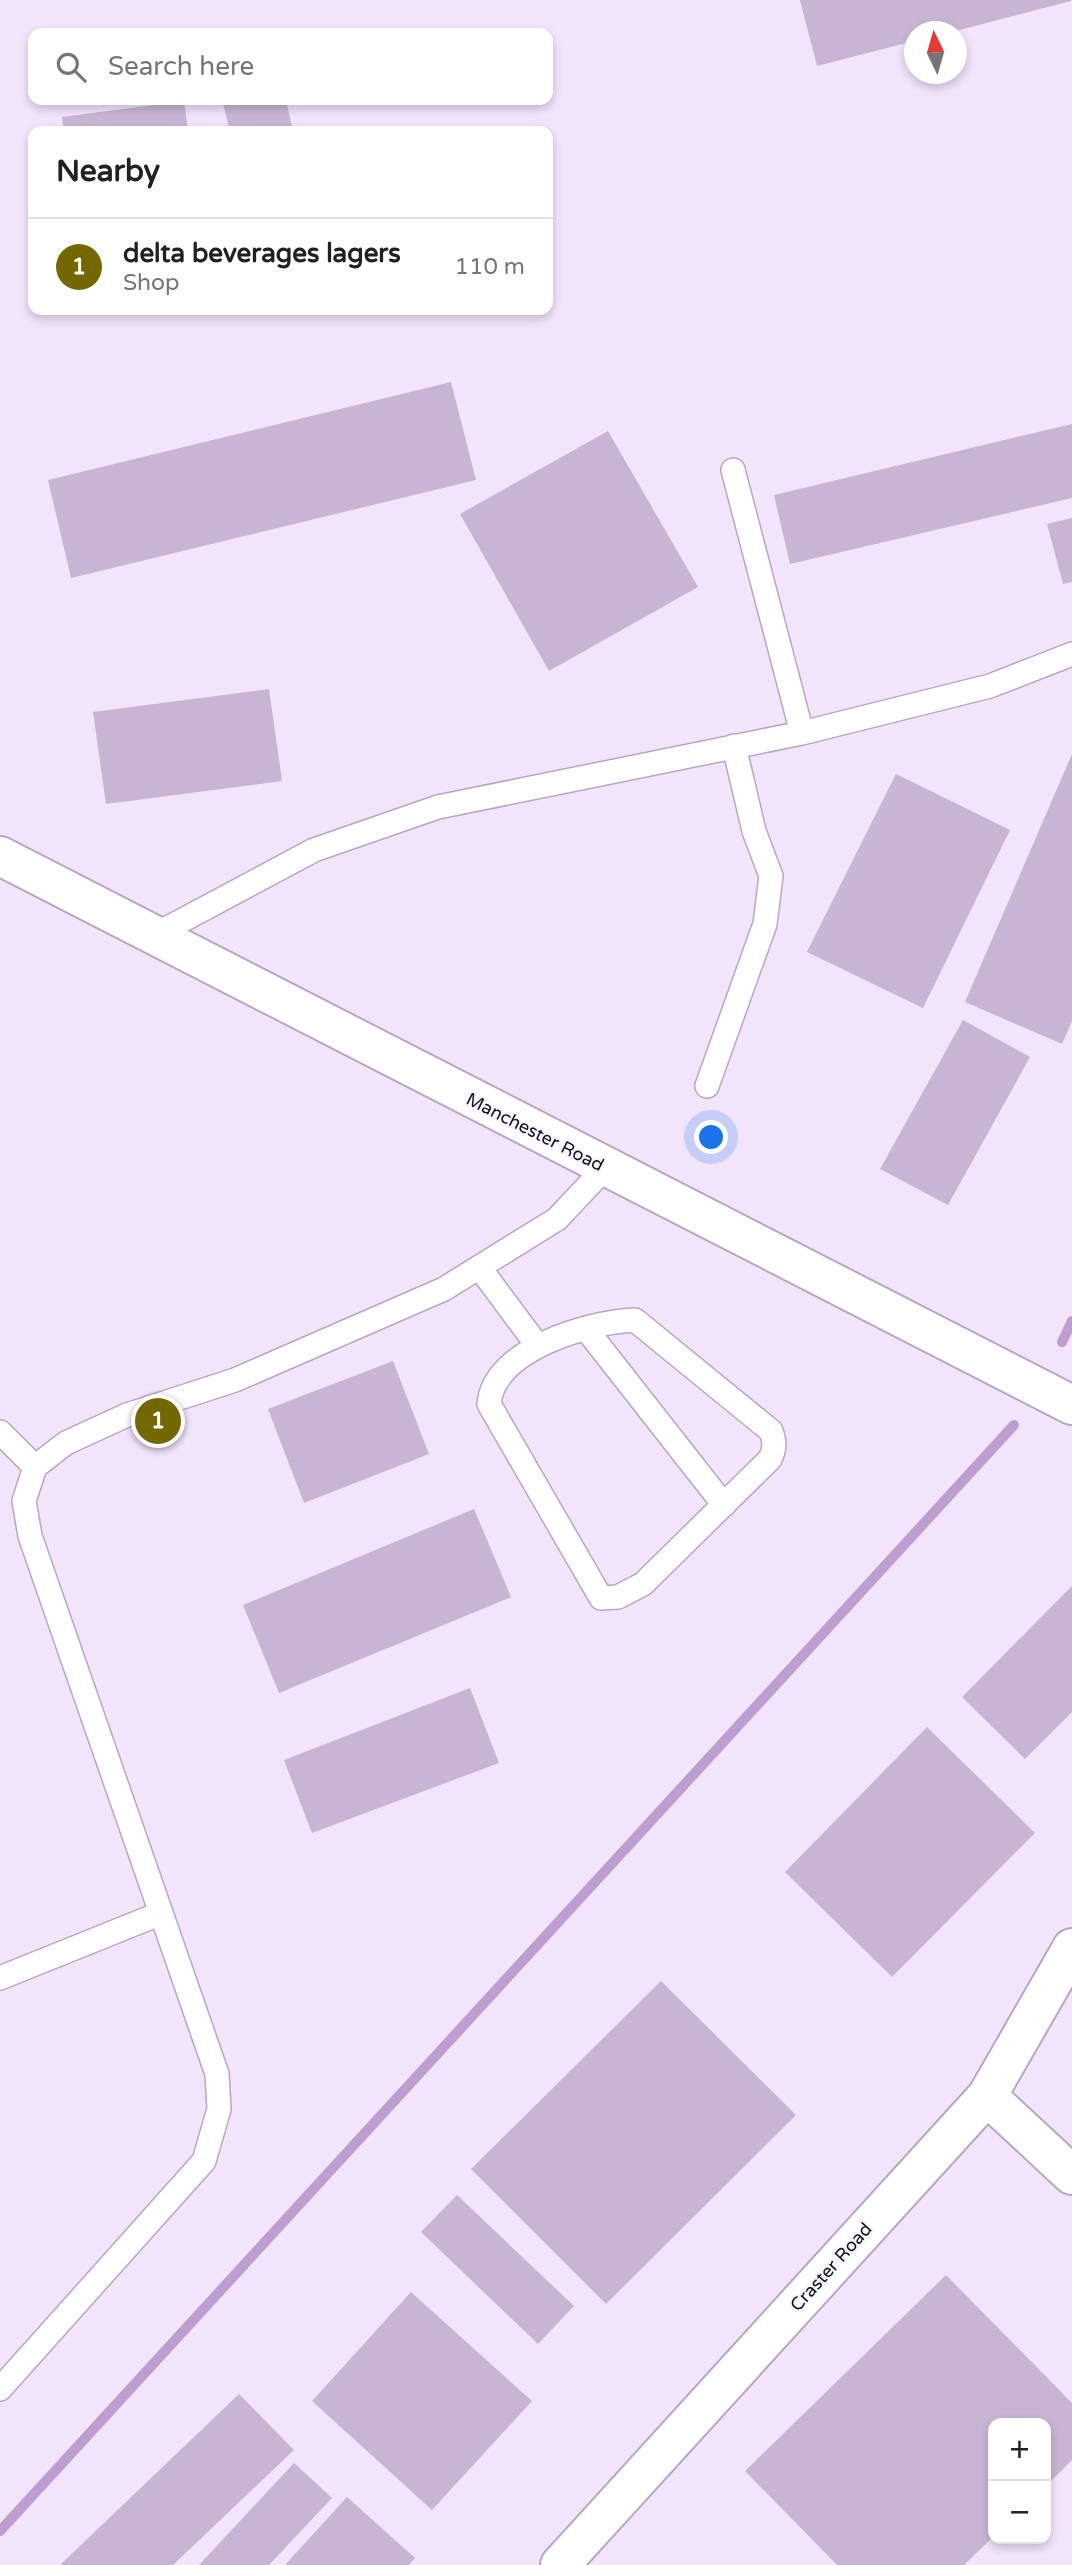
<!DOCTYPE html>
<meta charset="utf-8">
<style>
:root{--surface:#fff;--page:#f6f6f6;--text:#202124;--muted:#757577;--line:#e0e0e0;--accent:#736800}
body{margin:0;font-family:"Varela Round",sans-serif;background:var(--page);color:var(--text)}
.controls{position:absolute;right:21px;bottom:21px;display:grid;overflow:hidden;border-radius:14px;box-shadow:0 4px 10px #0003}
.controls button{width:63px;height:63px;display:grid;place-items:center;padding:0;border:0;border-bottom:2px solid var(--line);background:var(--surface);color:var(--text);font:35px sans-serif}
.compass{position:absolute;left:904px;top:21px;width:63px;height:63px;border-radius:50%;background:var(--surface);box-shadow:0 4px 10px #0003;rotate:355deg}
.you{position:absolute;left:712px;top:1138px;width:24px;height:24px;margin:-18px;border:5px solid #fff;border-radius:50%;background:#1a73e8;box-shadow:0 0 0 10px #1a73e833}
.badge{display:grid;place-items:center;width:46px;height:46px;border-radius:50%;background:var(--accent);color:#fff;font-size:23px;font-weight:700}
.pin{position:absolute;translate:-50% -50%;border:4px solid #fff;box-shadow:0 2px 7px #0006}
.list{margin:0;padding:0;list-style:none}
h2{display:flex;justify-content:space-between;align-items:center;height:91px;margin:0;padding:0 28px;font-size:30px}
h2 small{font-size:23px;font-weight:400;color:var(--muted)}
.list li{display:grid;grid-template-columns:46px 1fr auto;gap:21px;align-items:center;box-sizing:border-box;height:98px;padding:0 28px;border-top:2px solid var(--line)}
.list b{display:block;font-size:26px;white-space:nowrap}
.list p{margin:0;font-size:23px;white-space:nowrap;color:var(--muted)}
.list em{font-size:23px;font-style:normal;color:var(--muted)}
.icon{flex:none;width:38px;height:38px;fill:none;stroke:currentColor;stroke-width:2;stroke-linecap:round;stroke-linejoin:round}
.map{position:relative;flex:none;width:1072px;height:2565px;overflow:hidden}
.search{position:absolute;background:var(--surface);box-shadow:0 4px 10px #0003;left:28px;top:28px;width:525px;height:77px;display:flex;align-items:center;gap:18px;box-sizing:border-box;padding:0 24px;border-radius:14px;color:var(--muted);font-size:26px}
.panel{position:absolute;background:var(--surface);box-shadow:0 4px 10px #0003;left:28px;top:126px;width:525px;height:189px;border-radius:14px}
.map>svg:first-child{display:block}
.built{fill:#f2e4fb;fill-rule:evenodd}
.lines{fill:none;stroke-linecap:round;stroke-linejoin:round}
.stream{stroke:#bd9ed1;stroke-width:10}
.building{fill:#c8b5d4}
.lane-casing{stroke:#b8a6c5;stroke-width:26}
.street-casing{stroke:#b8a6c5;stroke-width:42}
.lane{stroke:#fff;stroke-width:23}
.street{stroke:#fff;stroke-width:38}
.labels{text-anchor:middle;stroke-width:5;stroke-linejoin:round;paint-order:stroke}
.street-label{font-size:18px;fill:#17101b;stroke:#f9f5fc}
</style>
<div class="map">
<svg width="1072" height="2565" viewBox="0 0 1072 2565">
<rect width="100%" height="100%" fill="#f9f5fc"/>
<path class="built" d="M 0,0 L 1072,0 L 1072,2565 L 0,2565 ZM 914,32 L 956,32 L 956,74 L 914,74 ZM 33,33 L 548,33 L 548,100 L 33,100 ZM 33,131 L 548,131 L 548,310 L 33,310 ZM 993,2423 L 1046,2423 L 1046,2539 L 993,2539 Z"/>
<g class="lines">
<path class="stream" d="M 1062,1342 L 1072,1321
M 0,2531 L 1014,1425"/>
</g>
<path class="building" d="M 800,0 L 1071,0 L 1071,1 L 952,32 L 914,32 L 914,41 L 817,66 Z
M 222,100 L 286,100 L 293,131 L 230,131 Z
M 184,101 L 188,131 L 64,131 L 62,117 Z
M 451,382 L 476,480 L 71,578 L 48,480 Z
M 1072,424 L 1072,498 L 790,564 L 774,495 Z
M 608,431 L 698,587 L 549,671 L 460,514 Z
M 1072,518 L 1072,582 L 1063,584 L 1047,524 Z
M 269,689 L 282,781 L 106,804 L 93,712 Z
M 1072,754 L 1072,1021 L 1062,1044 L 965,1002 Z
M 896,774 L 1010,830 L 923,1008 L 807,952 Z
M 963,1020 L 1030,1057 L 948,1205 L 880,1169 Z
M 393,1361 L 429,1454 L 304,1503 L 268,1409 Z
M 474,1509 L 511,1597 L 279,1693 L 243,1605 Z
M 1072,1586 L 1072,1712 L 1025,1759 L 962,1697 Z
M 470,1688 L 499,1763 L 312,1833 L 284,1760 Z
M 927,1727 L 1035,1833 L 892,1977 L 785,1872 Z
M 661,1981 L 796,2115 L 606,2304 L 471,2169 Z
M 457,2195 L 574,2306 L 538,2344 L 421,2232 Z
M 946,2275 L 1072,2403 L 1072,2460 L 1046,2486 L 1046,2423 L 993,2423 L 993,2537 L 964,2565 L 837,2565 L 745,2471 Z
M 411,2292 L 532,2401 L 432,2510 L 312,2401 Z
M 239,2394 L 294,2450 L 173,2565 L 60,2565 Z
M 294,2463 L 332,2498 L 269,2565 L 199,2565 Z
M 347,2497 L 415,2558 L 409,2565 L 285,2565 Z"/>
<g class="lines">
<defs>
<path id="lane" d="M 733,470 L 802,733
M 153,936 L 314,850 L 438,807 L 802,733 L 990,686 L 1072,654
M 707,1086 L 765,924 L 771,876 L 754,831 L 734,746
M 479,1267 L 537,1345
M 635,1320 L 771,1431 C 775,1442 775,1449 770,1459 L 643,1584 L 618,1597 L 601,1598 L 489,1404 C 494,1349 589,1322 635,1320 Z
M 586,1329 L 724,1505
M 0,1432 L 35,1467
M 0,1978 L 159,1914
M 0,2389 L 204,2161 L 219,2109 L 217,2074 L 30,1536 L 24,1501 L 35,1467 L 66,1443 L 127,1415 L 235,1380 L 444,1289 L 557,1219 L 605,1168"/>
<path id="street" d="M 0,856 L 1072,1405
M 987,2096 L 1072,2175
M 560,2565 L 987,2096 L 1072,1948"/>
</defs>
<use href="#lane" class="lane-casing"/>
<use href="#street" class="street-casing"/>
<use href="#lane" class="lane"/>
<use href="#street" class="street"/>
</g>
<g class="labels">
<g class="street-label">
<text transform="translate(535 1132) rotate(27)" y="6">Manchester Road</text>
<text transform="translate(831 2267) rotate(-48)" y="6">Craster Road</text>
</g>
</g>
</svg>
<div class="controls">
<button>+</button>
<button>−</button>
</div>
<svg class="compass" viewBox="-18 -18 36 36"><path d="M0-13l5 13h-10z" fill="#e53935"/><path d="M0 13l5-13h-10z" fill="#757577"/></svg>
<div class="you"></div>
<div class="pin badge" style="left:158px;top:1421px">1</div>
<div class="search"><svg class="icon" aria-label="search" viewBox="0 0 24 24"><circle cx="10" cy="10" r="6"/><path d="M15 15l6 6"/></svg>Search here</div>
<section class="panel">
<h2>Nearby<small></small></h2>
<ul class="list">
<li><span class="badge">1</span><div><b>delta beverages lagers</b><p>Shop</p></div><em>110 m</em></li>
</ul>
</section>
</div>
